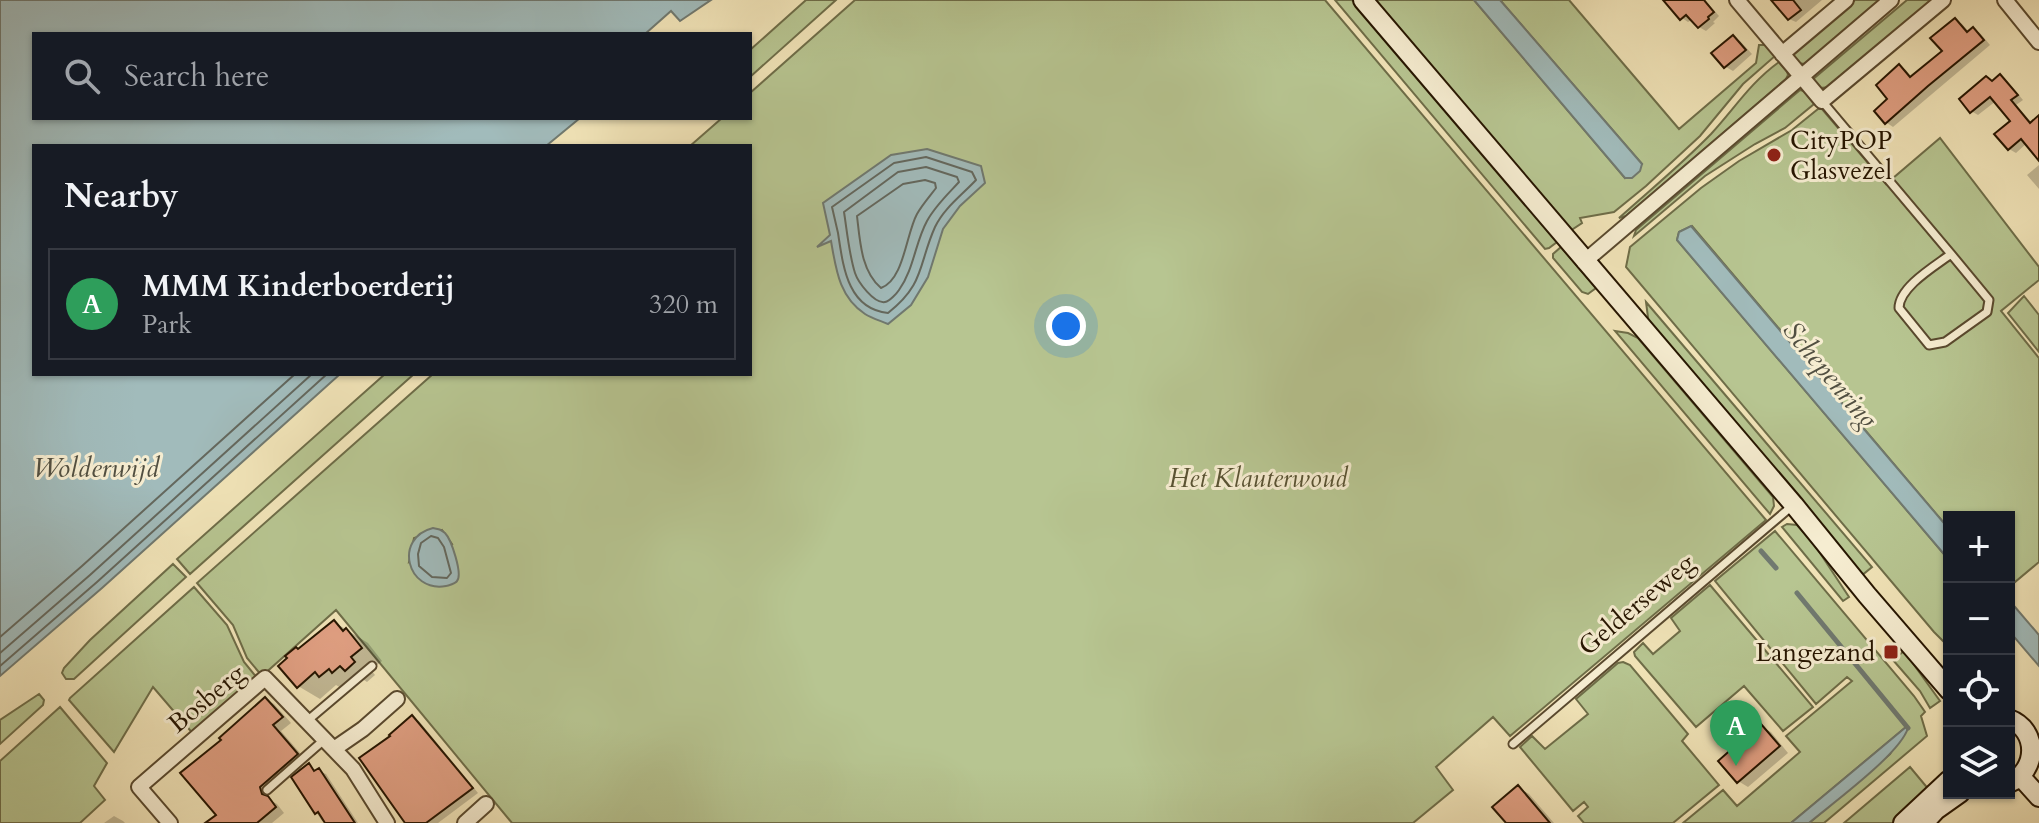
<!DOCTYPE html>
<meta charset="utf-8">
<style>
:root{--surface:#171b24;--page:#20242c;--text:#f1f3f6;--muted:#9ea1a6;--line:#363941;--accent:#1a73e8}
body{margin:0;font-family:Cardo,serif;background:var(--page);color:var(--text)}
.controls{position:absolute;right:24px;bottom:24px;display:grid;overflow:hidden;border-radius:0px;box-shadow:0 2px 6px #0004}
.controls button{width:72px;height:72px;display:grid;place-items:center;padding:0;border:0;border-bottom:2px solid var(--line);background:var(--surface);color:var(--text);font:40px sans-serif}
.you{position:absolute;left:1066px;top:326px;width:28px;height:28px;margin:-20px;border:6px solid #fff;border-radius:50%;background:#1a73e8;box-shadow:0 0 0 12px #1a73e833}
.badge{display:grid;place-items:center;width:52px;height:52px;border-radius:50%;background:var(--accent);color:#fff;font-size:26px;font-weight:700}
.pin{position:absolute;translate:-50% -66px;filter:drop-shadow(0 2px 4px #0008)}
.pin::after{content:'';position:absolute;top:42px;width:28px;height:24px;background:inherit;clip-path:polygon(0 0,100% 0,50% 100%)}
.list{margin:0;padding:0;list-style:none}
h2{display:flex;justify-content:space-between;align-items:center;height:104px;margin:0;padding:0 32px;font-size:34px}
h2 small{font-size:26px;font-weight:400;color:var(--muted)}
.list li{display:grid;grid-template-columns:52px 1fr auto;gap:24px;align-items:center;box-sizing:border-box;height:112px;margin:0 16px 16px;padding:0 16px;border:2px solid var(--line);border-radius:0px}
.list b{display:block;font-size:30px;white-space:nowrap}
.list p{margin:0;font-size:26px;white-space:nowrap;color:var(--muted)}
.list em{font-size:26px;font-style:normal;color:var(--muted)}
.icon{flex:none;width:44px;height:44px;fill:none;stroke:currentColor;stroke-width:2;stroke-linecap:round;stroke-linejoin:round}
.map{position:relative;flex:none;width:2039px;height:823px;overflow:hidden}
.search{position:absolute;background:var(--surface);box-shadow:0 2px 6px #0004;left:32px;top:32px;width:720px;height:88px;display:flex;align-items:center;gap:20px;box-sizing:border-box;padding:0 28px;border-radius:0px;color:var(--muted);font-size:30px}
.panel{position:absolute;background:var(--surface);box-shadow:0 2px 6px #0004;left:32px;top:144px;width:720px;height:232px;border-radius:0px}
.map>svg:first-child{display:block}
.green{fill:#b7c591;stroke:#6e6d48;stroke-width:2;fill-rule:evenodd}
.water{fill:#a1bbbb;stroke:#707970;stroke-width:2}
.shadow{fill:#0003}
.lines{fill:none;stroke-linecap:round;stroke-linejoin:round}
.shore{stroke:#64685e;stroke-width:2}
.stream{stroke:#707970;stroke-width:5}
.building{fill:#e09f82;stroke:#261500;stroke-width:2}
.lane-casing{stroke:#59492e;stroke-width:11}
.street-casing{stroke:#59492e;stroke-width:18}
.secondary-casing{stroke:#261500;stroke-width:22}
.lane{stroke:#f6edd1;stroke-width:7}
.street{stroke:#f6edd1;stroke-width:14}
.secondary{stroke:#f6edd1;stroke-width:18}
.poi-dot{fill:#8f2418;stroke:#f6edd1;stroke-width:3}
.labels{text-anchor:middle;stroke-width:6;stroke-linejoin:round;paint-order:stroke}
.poi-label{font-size:26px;fill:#261500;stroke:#f6edd1;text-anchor:start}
.park-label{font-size:26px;font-style:italic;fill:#595333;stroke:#f6edd1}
.street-label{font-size:26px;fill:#261500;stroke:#f6edd1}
.water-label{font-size:28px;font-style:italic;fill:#514f41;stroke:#f6edd1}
</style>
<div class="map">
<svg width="2039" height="823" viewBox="0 0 2039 823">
<rect width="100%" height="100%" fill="#f1e4b8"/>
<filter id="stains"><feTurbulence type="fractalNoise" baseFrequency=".0025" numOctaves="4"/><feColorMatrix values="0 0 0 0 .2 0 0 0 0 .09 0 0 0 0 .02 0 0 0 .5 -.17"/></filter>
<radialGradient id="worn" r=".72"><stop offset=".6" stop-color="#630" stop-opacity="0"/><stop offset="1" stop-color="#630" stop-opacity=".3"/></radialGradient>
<path class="green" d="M 806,0 L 836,0 L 750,77 L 750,50 Z
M 855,0 L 1325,0 L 1766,520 L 1510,736 L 1493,717 L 1436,767 L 1453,790 L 1413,823 L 512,823 L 336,610 L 262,676 L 247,658 L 233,625 L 197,583 L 433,374 L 750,374 L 750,146 L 690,146 L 722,118 L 750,118 L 750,93 ZM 442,530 L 452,544 L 409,562 L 414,538 Z
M 1335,0 L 1352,0 L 1557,242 L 1549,248 L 1545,249 Z
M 1374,0 L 1474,0 L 1625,178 L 1642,164 L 1500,0 L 1569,0 L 1679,129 L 1756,63 L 1759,45 L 1766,45 L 1775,56 L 1743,84 L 1700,136 L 1646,186 L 1614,212 L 1580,218 L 1582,223 L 1570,231 Z
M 1855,0 L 1880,0 L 1805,64 L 1797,63 L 1793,55 L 1795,51 Z
M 1907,0 L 1934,0 L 1831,87 L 1820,88 L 1812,80 Z
M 1779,62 L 1787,71 L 1788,75 L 1786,79 L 1626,216 L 1619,218 C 1650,190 1682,164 1711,134 C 1735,108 1750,83 1779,62 Z
M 1800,90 L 1804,91 L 1814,104 L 1785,128 L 1755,144 L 1705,176 L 1634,236 L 1636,230 Z
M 1818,109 L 1822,109 L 1886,184 L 1940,138 L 2039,267 L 2039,280 L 2001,311 L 2039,358 L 2039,562 L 2009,587 L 2009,517 L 1949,517 L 1949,529 L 1692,226 L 1679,232 L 1677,240 L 1949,560 L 1949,647 L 1934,632 L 1626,267 L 1630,247 L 1701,188 L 1739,161 L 1792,130 Z
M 1561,247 L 1596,288 L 1588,294 L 1582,292 L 1553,258 L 1553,254 Z
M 2024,296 L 2039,315 L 2039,352 L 2008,313 Z
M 1646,302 L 1872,567 L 1861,576 L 1649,325 Z
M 1615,331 L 1628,333 L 1638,338 L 1773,497 L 1774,506 L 1770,514 Z
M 385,374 L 414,374 L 190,574 L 177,559 Z
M 1787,524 L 1797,525 L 1814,544 L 1849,597 L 1843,601 L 1782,527 Z
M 1775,531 L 1914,696 L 1925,712 L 1921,716 L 1927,736 L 1824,823 L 1809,823 L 1890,754 L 1906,727 L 1791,823 L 1683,823 L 1723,790 L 1737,806 L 1800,752 L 1786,736 L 1852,681 L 1847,677 L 1816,704 L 1715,581 Z
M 173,564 L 186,577 L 74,679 L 66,679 L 62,673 L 64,668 L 90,640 Z
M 1710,585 L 1813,707 L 1783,731 L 1744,686 L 1696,727 L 1635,656 L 1634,652 L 1643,643 L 1653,654 L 1680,631 L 1671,618 Z
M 194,587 L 227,625 L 244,662 L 258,679 L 195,736 L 153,687 L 114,752 L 69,700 L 70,698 Z
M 1904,651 L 1940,701 L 1930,708 L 1920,691 L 1893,660 Z
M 1623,662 L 1630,665 L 1688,734 L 1682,741 L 1719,785 L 1673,823 L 1584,823 L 1578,816 L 1588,807 L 1584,802 L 1573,811 L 1520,747 L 1532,736 L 1545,749 L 1588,714 L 1576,699 L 1618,663 Z
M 39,694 L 44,700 L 43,705 L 0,744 L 0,720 Z
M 60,707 L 107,763 L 94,786 L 105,800 L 80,823 L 0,823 L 0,761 Z
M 1910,767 L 1930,791 L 1899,823 L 1844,823 Z"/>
<path class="water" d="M 0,0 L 711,0 L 680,21 L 671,11 L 645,34 L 34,34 L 34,118 L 580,118 L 546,146 L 34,146 L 34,374 L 339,375 L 102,588 L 0,676 Z
M 1474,0 L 1500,0 L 1642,164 L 1640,171 L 1632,178 L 1625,178 Z
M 927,149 L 981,166 L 985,183 L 960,206 L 943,229 L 928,277 L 911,305 L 888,324 C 881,321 871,318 865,314 C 839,297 836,269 831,241 L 817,247 L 830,235 L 823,203 L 891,155 Z
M 1691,226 L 1949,529 L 1949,560 L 1677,240 L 1679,232 Z
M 433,528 C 439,529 440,529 445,533 C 451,539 463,574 457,581 C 456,583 448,586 446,586 C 407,593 393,538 433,528 Z
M 2009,600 L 2039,635 L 2039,666 L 2009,631 Z
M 1906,727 L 1908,728 C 1900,754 1833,803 1809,823 L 1791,823 Z"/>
<path class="shadow" d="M 1666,0 L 1705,0 L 1719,16 L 1713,22 L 1715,23 L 1706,31 L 1699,27 L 1693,19 L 1688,22 L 1682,18 Z
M 1778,0 L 1822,0 L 1796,22 L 1789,19 Z
M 1955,20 L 1962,24 L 1969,32 L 1973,29 L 1980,33 L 1990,45 L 1893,127 L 1887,123 L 1877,111 L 1890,99 L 1900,67 L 1906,70 L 1912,78 L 1944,51 Z
M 1734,37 L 1740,41 L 1752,54 L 1733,71 L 1726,67 Z
M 2001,77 L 2007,81 L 2023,100 L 2016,105 L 2032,123 L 2039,121 L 2039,157 L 2027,143 L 2016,153 L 2009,149 L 2013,121 L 1996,101 L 1978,115 L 1971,111 L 1994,83 Z
M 2039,165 L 2039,189 L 2027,175 Z
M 334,622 L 368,643 L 382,661 L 371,670 L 375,675 L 367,682 L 361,678 L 341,688 L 336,685 L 320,699 L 298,686 L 299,651 Z
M 265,699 L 274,704 L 291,723 L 281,731 L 306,760 L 268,792 L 270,800 L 277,804 L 284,813 L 272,823 L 223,823 L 224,740 Z
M 412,717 L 419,721 L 478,793 L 438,823 L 408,823 L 393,737 Z
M 1726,717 L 1736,723 L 1749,738 L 1762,727 L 1771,732 L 1788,753 L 1748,787 L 1738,781 L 1737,748 Z
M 309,765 L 317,772 L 319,771 L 326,774 L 358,823 L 326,823 L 322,821 L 294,778 Z
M 1519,788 L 1529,794 L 1554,823 L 1509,823 Z
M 114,816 L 123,821 L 125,823 L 104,823 Z"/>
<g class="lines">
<path class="shore" d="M 926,157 L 972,172 L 976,180 C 962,195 944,208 935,227 C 918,265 925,284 888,313 C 847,309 843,265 838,233 C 836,224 834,216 832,207 L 894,163 Z
M 926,167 L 957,177 L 959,182 C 948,194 935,206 927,221 C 915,243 914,269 899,290 C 897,293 890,301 885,302 C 874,304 858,282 855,273 C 849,254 847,231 844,212 L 898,172 Z
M 925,180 L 935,183 L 936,188 C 930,196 922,205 917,214 C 906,234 904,280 881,288 C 861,271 860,241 857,216 L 903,184 Z
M 431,536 L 438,538 L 444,547 L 451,573 L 447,578 L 432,577 L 419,566 L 418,554 L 421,543 Z
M 0,637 L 82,566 L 295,374
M 0,653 L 90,575 L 312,374
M 0,666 L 97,582 L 327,374"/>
<path class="stream" d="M 1761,551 L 1776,568
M 1797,593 L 1908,728"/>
</g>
<path class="building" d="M 1663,0 L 1704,0 L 1714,12 L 1708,17 L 1709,19 L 1698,28 L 1686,15 L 1680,20 Z
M 1771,0 L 1793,0 L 1801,10 L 1788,20 Z
M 1955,18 L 1967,32 L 1973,27 L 1984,40 L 1928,86 L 1885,124 L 1874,111 L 1887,99 L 1876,85 L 1899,64 L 1910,77 L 1942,51 L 1930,38 Z
M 1733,35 L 1746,50 L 1724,68 L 1711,53 Z
M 2000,74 L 2018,95 L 2011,100 L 2030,123 L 2039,115 L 2039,161 L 2021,139 L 2008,150 L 1994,134 L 2010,121 L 1990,97 L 1970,113 L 1959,99 L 1986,76 L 1992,81 Z
M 334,620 L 343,631 L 346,628 L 362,648 L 351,657 L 355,662 L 345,671 L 340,666 L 332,673 L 329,669 L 319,677 L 315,672 L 297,688 L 278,666 L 287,658 L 285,656 L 296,647 L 298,649 Z
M 265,697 L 283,717 L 273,725 L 298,754 L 260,787 L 262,794 L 268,796 L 276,807 L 257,823 L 205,823 L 216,815 L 180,773 L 221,740 L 219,738 Z
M 412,715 L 473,788 L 426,823 L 405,823 L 359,758 L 390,736 L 389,735 Z
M 1726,715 L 1746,738 L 1761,724 L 1780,746 L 1737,783 L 1718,761 L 1734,747 L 1714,724 Z
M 309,763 L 314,771 L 319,768 L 355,823 L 325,823 L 318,812 L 315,814 L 291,777 Z
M 1518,785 L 1550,823 L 1506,823 L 1492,807 Z"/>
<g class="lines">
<defs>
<path id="lane" d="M 1822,101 L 1951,254 C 1935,266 1899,287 1899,308 L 1929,345 L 1945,342 L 1987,312 L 1989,300 L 1951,254
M 307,721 L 372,666
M 1513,744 L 1792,506
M 267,790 L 325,739"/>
<path id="street" d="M 1737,0 L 1822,101 L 1943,0
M 2005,0 L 2039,42
M 1782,54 L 1846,0
M 1584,262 L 1891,0
M 334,749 L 363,729 L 397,699
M 170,823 L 139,787 L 265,678 L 353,769 L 387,823
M 465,823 L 486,804"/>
<path id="secondary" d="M 1363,0 L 1794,505 L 1867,595 L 1949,690
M 2009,719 C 2039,730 2038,771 2009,783
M 2021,777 L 2039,797
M 1903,823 L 1949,780
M 1924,823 L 1936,810 L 1960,793"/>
</defs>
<use href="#lane" class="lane-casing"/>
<use href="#street" class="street-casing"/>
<use href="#secondary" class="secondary-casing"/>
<use href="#lane" class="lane"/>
<use href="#street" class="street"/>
<use href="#secondary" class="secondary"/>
</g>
<g class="poi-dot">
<circle cx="1774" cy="155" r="8"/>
<rect x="1883" y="644" width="16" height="16" rx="4"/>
</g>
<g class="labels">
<g class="poi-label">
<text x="1790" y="149">CityPOP<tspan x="1790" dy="30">Glasvezel</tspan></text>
<text x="1875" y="661" text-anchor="end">Langezand</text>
</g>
<g class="park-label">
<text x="1258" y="487">Het Klauterwoud</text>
</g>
<g class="street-label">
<text transform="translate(1636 604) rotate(-40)" y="9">Gelderseweg</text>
<text transform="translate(206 698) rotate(-40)" y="9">Bosberg</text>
</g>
<g class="water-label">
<text transform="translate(1831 374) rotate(50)" y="10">Schepenring</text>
<text x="96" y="477">Wolderwijd</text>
</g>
</g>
<rect width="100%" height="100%" filter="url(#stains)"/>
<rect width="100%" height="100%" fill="url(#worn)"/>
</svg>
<div class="controls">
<button>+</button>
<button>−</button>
<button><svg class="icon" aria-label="locate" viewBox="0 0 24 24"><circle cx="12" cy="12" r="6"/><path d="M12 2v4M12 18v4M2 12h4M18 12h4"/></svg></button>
<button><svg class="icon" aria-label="layers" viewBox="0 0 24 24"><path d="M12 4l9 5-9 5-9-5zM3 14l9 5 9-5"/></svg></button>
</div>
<div class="you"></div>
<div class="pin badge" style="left:1736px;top:766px;background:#2e9e5b">A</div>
<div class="search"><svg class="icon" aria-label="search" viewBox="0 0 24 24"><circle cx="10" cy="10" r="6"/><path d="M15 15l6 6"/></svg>Search here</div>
<section class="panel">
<h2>Nearby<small></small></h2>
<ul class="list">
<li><span class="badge" style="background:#2e9e5b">A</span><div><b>MMM Kinderboerderij</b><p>Park</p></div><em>320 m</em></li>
</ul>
</section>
</div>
